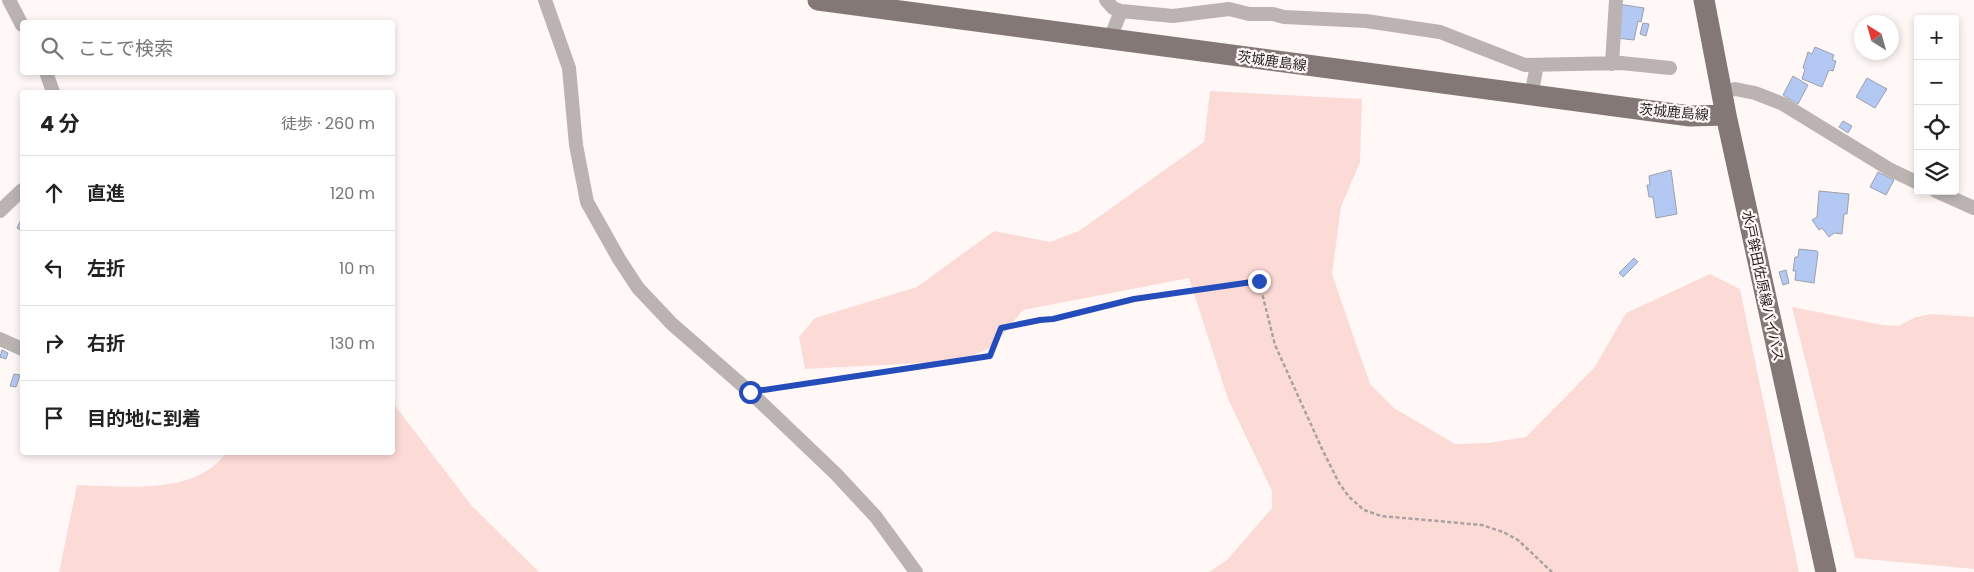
<!DOCTYPE html>
<html lang="ja">
<meta charset="utf-8">
<style>
:root{--surface:#fff;--page:#f2f2f2;--text:#222;--muted:#767676;--line:#e0e0e0}
body{margin:0;font-family:Poppins,"Noto Sans JP",sans-serif;background:var(--page);color:var(--text)}
.controls{position:absolute;right:15px;top:15px;display:grid;overflow:hidden;border-radius:5px;box-shadow:0 2px 8px #0003}
.controls button{width:45px;height:45px;display:grid;place-items:center;padding:0;border:0;border-bottom:1px solid var(--line);background:var(--surface);color:var(--text);font:25px sans-serif}
.compass{position:absolute;left:1854px;top:15px;width:45px;height:45px;border-radius:50%;background:var(--surface);box-shadow:0 2px 8px #0003;rotate:323deg}
.stop{position:absolute;width:15px;height:15px;margin:-11px;border:4px solid #254cbb;border-radius:50%;background:#fff}
.stop.end{background:#254cbb;border-color:#fff;box-shadow:0 1px 5px #0008}
.list{margin:0;padding:0;list-style:none}
h2{display:flex;justify-content:space-between;align-items:center;height:65px;margin:0;padding:0 20px;font-size:21px}
h2 small{font-size:16px;font-weight:400;color:var(--muted)}
.list li{display:grid;grid-template-columns:32px 1fr auto;gap:15px;align-items:center;box-sizing:border-box;height:75px;padding:0 20px;border-top:1px solid var(--line)}
.list b{display:block;font-size:19px;white-space:nowrap}
.list em{font-size:16px;font-style:normal;color:var(--muted)}
.icon{flex:none;width:28px;height:28px;fill:none;stroke:currentColor;stroke-width:2;stroke-linecap:round;stroke-linejoin:round}
.map{position:relative;flex:none;width:1974px;height:572px;overflow:hidden}
.search{position:absolute;background:var(--surface);box-shadow:0 2px 8px #0003;left:20px;top:20px;width:375px;height:55px;display:flex;align-items:center;gap:12px;box-sizing:border-box;padding:0 18px;border-radius:5px;color:var(--muted);font-size:19px}
.panel{position:absolute;background:var(--surface);box-shadow:0 2px 8px #0003;left:20px;top:90px;width:375px;height:365px;border-radius:5px}
.map>svg:first-child{display:block}
.green{fill:#fcdbd7}
.building{fill:#b3c8f2;stroke:#9ba1ac}
.lines{fill:none;stroke-linecap:round;stroke-linejoin:round}
.path{stroke:#a8a2a1;stroke-width:2.5;stroke-dasharray:4 2.5;stroke-linecap:butt}
.street{stroke:#bab3b2;stroke-width:14}
.primary{stroke:#847876;stroke-width:21}
.route{stroke:#254cbb;stroke-width:6}
.labels{text-anchor:middle;stroke-width:4.5;stroke-linejoin:round;paint-order:stroke}
.street-label{font-size:14px;fill:#241e1e;stroke:#fff8f7}
</style>
<div class="map">
<svg width="1974" height="572" viewBox="0 0 1974 572">
<rect width="100%" height="100%" fill="#fff8f7"/>
<path class="green" d="M 1210,91 L 1362,99 L 1360,162 L 1341,207 L 1332,274 L 1370,384 L 1394,408 L 1455,444 L 1488,443 L 1526,437 L 1594,368 L 1626,313 L 1710,274 L 1740,289 L 1799,572 L 1209,572 L 1227,560 L 1272,508 L 1272,491 L 1228,399 L 1189,278 L 1023,310 L 992,347 L 961,361 L 805,369 L 799,337 L 815,318 L 917,287 L 994,231 L 1050,242 L 1079,231 L 1204,142 Z
M 1792,307 L 1882,325 L 1898,326 L 1916,317 L 1932,314 L 1974,317 L 1974,569 L 1855,558 Z
M 393,403 L 472,506 L 539,572 L 59,572 L 77,485 C 124,486 195,496 226,453 L 392,452 Z"/>
<path class="building" d="M 1618,4 L 1644,8 L 1641,22 L 1638,21 L 1634,40 L 1616,38 Z
M 1643,23 L 1649,24 L 1646,36 L 1640,34 Z
M 1815,47 L 1834,55 L 1832,60 L 1836,61 L 1833,71 L 1829,70 L 1822,87 L 1802,79 L 1805,69 L 1803,68 L 1808,52 L 1812,54 Z
M 1793,76 L 1808,85 L 1798,104 L 1783,95 Z
M 1867,78 L 1887,89 L 1875,108 L 1856,97 Z
M 1843,121 L 1852,126 L 1848,133 L 1839,127 Z
M 1671,170 L 1677,214 L 1656,218 L 1653,197 L 1649,197 L 1647,185 L 1650,185 L 1649,176 Z
M 1878,172 L 1894,180 L 1886,195 L 1870,187 Z
M 1819,191 L 1849,194 L 1847,214 L 1844,214 L 1842,234 L 1834,233 L 1829,237 L 1822,228 L 1819,230 L 1812,220 L 1817,217 Z
M 22,218 L 22,231 L 17,228 Z
M 1799,249 L 1817,251 L 1818,253 L 1814,283 L 1795,280 L 1796,271 L 1793,271 L 1795,257 L 1798,257 Z
M 1634,258 L 1638,262 L 1623,277 L 1619,273 Z
M 1786,270 L 1789,283 L 1783,285 L 1779,272 Z
M 2,350 L 8,353 L 6,359 L 0,357 Z
M 14,374 L 20,375 L 16,387 L 10,386 Z"/>
<g class="lines">
<path class="path" d="M 767,390 L 990,356 L 1001,328 L 1040,320 L 1053,319 L 1134,299 L 1259,281 L 1275,345 L 1323,451 L 1339,483 L 1349,497 L 1364,510 L 1381,516 L 1482,525 L 1503,532 L 1518,540 L 1552,572"/>
<path class="street" d="M 9,0 L 22,25
M 545,0 L 569,68 L 576,145 L 587,202 L 619,259 L 638,288 L 672,324 L 750,392 L 836,474 L 876,517 L 916,572
M 1106,0 L 1113,8 L 1121,11 L 1110,39
M 1121,11 L 1173,16 L 1229,9 L 1249,14 L 1273,14 L 1284,17 L 1366,21 L 1440,32 L 1525,65 L 1621,63 L 1670,68
M 1612,64 L 1616,0
M 46,72 L 53,92
M 1721,92 L 1735,89 L 1755,93 L 1783,104 L 1889,169 L 1918,183
M 1531,96 L 1537,65
M 1936,191 L 1974,208
M 0,211 L 22,190
M 0,339 L 22,349"/>
<path class="primary" d="M 818,0 L 1690,116 L 1726,115
M 1704,0 L 1726,115 L 1826,572"/>
</g>
<g class="lines">
<path class="route" d="M 750,392 L 990,356 L 1001,328 L 1040,320 L 1053,319 L 1134,299 L 1259,281"/>
</g>
<g class="labels">
<g class="street-label">
<text transform="translate(1272 61) rotate(8)" y="5">茨城鹿島線</text>
<text transform="translate(1674 112) rotate(5)" y="5">茨城鹿島線</text>
<text transform="translate(1763 286) rotate(78)" y="5">水戸鉾田佐原線バイパス</text>
</g>
</g>
</svg>
<div class="controls">
<button>+</button>
<button>−</button>
<button><svg class="icon" aria-label="locate" viewBox="0 0 24 24"><circle cx="12" cy="12" r="6"/><path d="M12 2v4M12 18v4M2 12h4M18 12h4"/></svg></button>
<button><svg class="icon" aria-label="layers" viewBox="0 0 24 24"><path d="M12 4l9 5-9 5-9-5zM3 14l9 5 9-5"/></svg></button>
</div>
<svg class="compass" viewBox="-18 -18 36 36"><path d="M0-13l5 13h-10z" fill="#e53935"/><path d="M0 13l5-13h-10z" fill="#767676"/></svg>
<div class="stop" style="left:750px;top:392px"></div>
<div class="stop end" style="left:1259px;top:281px"></div>
<div class="search"><svg class="icon" aria-label="search" viewBox="0 0 24 24"><circle cx="10" cy="10" r="6"/><path d="M15 15l6 6"/></svg>ここで検索</div>
<section class="panel">
<h2>4 分<small>徒歩 · 260 m</small></h2>
<ul class="list">
<li><svg class="icon" aria-label="ahead" viewBox="0 0 24 24"><path d="M12 20V5M6 11l6-6 6 6"/></svg><div><b>直進</b></div><em>120 m</em></li>
<li><svg class="icon" aria-label="left" viewBox="0 0 24 24"><path d="M17 20v-9H6M10 6l-5 5 5 5"/></svg><div><b>左折</b></div><em>10 m</em></li>
<li><svg class="icon" aria-label="right" viewBox="0 0 24 24"><path d="M7 20v-9h11M14 6l5 5-5 5"/></svg><div><b>右折</b></div><em>130 m</em></li>
<li><svg class="icon" aria-label="arrive" viewBox="0 0 24 24"><path d="M6 21V4h12l-3 4 3 4H6"/></svg><div><b>目的地に到着</b></div></li>
</ul>
</section>
</div>
